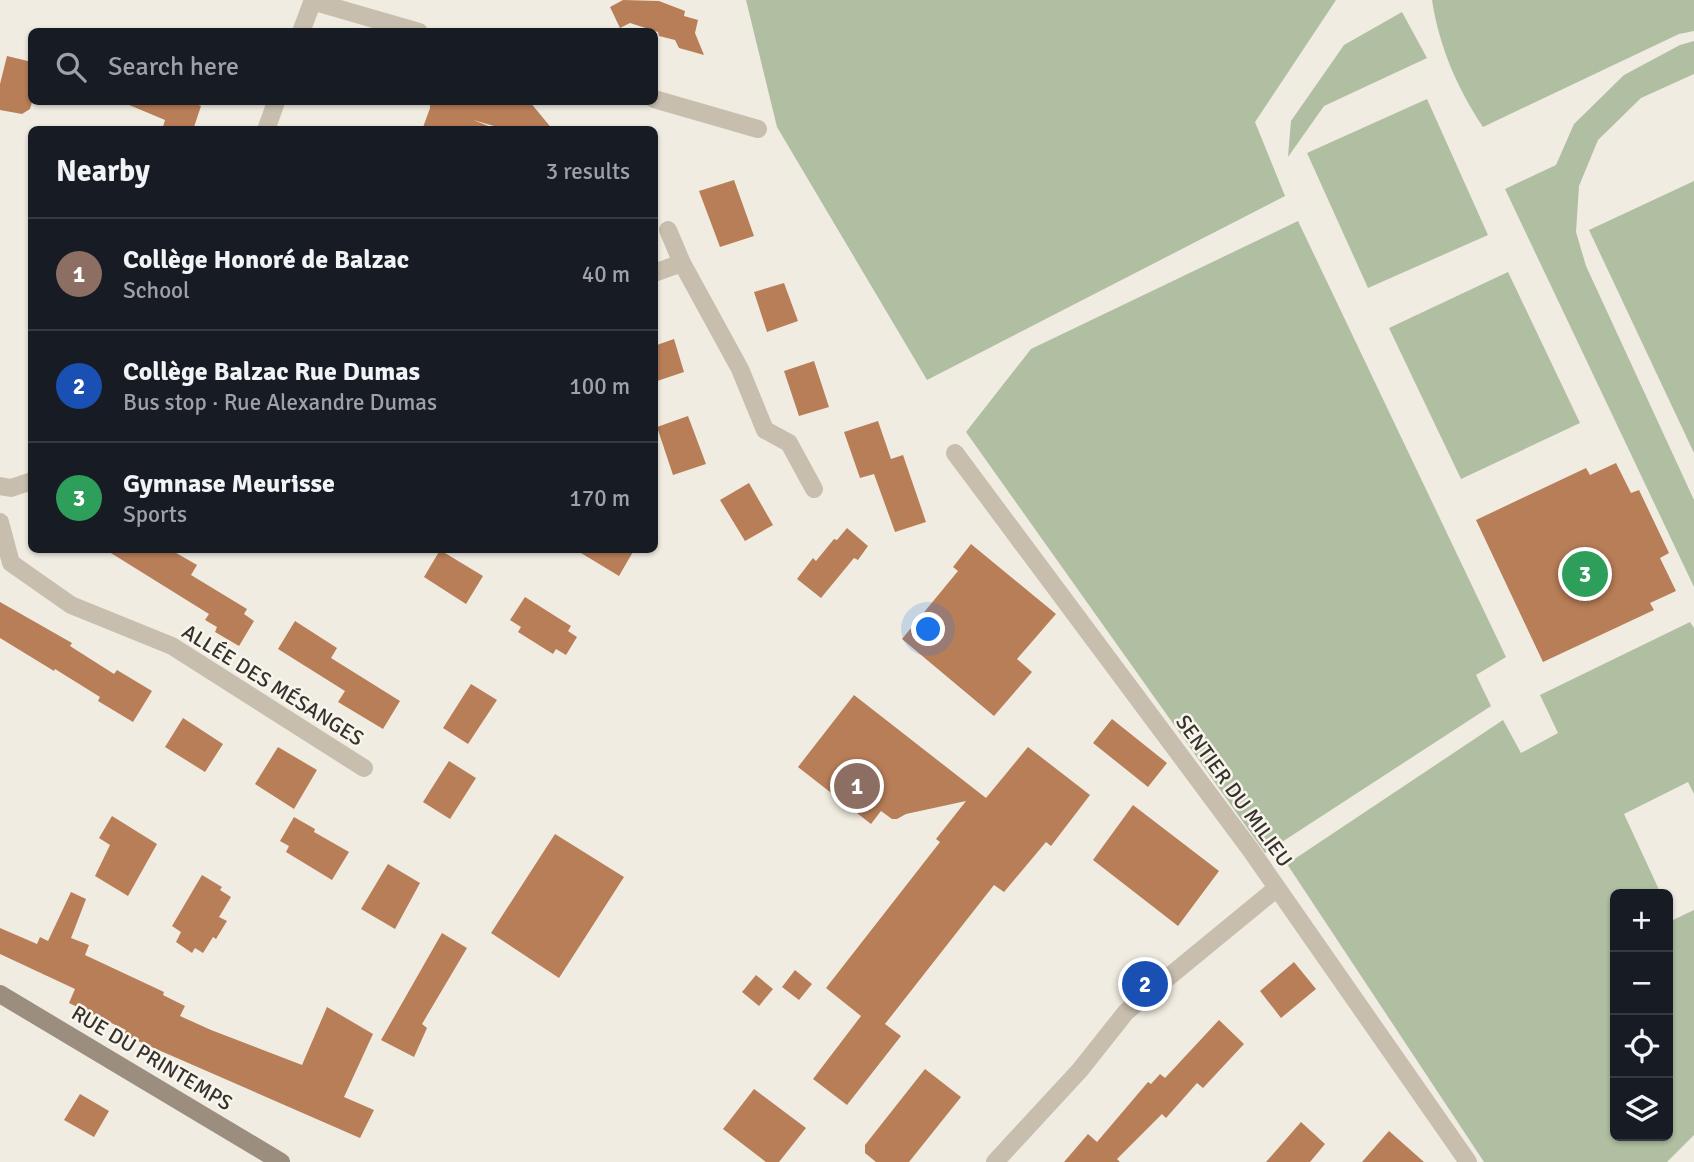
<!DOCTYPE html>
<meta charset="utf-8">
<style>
:root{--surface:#171b24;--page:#242831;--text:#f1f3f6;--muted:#9ea1a6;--line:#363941;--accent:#95a7ad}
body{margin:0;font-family:Signika,sans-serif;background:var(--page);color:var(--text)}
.controls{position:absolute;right:21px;bottom:21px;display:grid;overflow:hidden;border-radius:10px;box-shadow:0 2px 5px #0004}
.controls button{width:63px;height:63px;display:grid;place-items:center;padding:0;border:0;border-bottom:2px solid var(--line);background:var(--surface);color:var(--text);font:35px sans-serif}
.you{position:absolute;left:929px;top:630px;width:24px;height:24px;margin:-18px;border:5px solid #fff;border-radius:50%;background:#1a73e8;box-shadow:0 0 0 10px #1a73e833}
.badge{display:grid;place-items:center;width:46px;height:46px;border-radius:50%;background:var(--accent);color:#fff;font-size:23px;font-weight:700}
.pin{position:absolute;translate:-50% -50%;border:4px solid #fff;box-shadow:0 2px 7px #0006}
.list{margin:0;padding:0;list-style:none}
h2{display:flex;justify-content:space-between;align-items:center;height:91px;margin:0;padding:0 28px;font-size:30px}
h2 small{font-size:23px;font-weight:400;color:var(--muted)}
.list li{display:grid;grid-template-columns:46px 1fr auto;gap:21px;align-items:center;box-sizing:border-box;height:112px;padding:0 28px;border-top:2px solid var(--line)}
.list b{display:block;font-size:26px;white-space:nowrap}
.list p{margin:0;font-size:23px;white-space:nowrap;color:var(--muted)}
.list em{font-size:23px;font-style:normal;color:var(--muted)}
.icon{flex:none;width:38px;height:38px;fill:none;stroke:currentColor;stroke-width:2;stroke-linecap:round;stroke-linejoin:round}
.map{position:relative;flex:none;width:1694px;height:1162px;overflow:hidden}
.search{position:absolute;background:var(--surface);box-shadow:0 2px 5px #0004;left:28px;top:28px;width:630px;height:77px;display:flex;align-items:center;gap:18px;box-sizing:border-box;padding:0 24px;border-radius:10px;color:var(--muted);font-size:26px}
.panel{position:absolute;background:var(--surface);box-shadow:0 2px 5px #0004;left:28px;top:126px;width:630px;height:427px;border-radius:10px}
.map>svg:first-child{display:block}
.green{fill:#b0bea2}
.building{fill:#b87e58}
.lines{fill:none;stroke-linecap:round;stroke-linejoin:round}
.minor{stroke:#c8beae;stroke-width:18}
.secondary{stroke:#9b8e7f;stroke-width:18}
.labels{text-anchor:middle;stroke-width:5;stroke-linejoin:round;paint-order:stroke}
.street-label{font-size:21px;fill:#37312b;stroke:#f8f5ed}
</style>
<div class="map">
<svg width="1694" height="1162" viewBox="0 0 1694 1162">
<rect width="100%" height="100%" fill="#f1ece1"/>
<path class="green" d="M 746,0 L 1336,0 L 1255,122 L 1285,196 L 927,380 L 777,127 Z
M 1432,0 L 1694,0 L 1694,31 L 1679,34 L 1483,127 C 1457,88 1439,46 1432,0 Z
M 1402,12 L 1427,58 L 1324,106 L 1288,157 L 1291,121 L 1344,45 Z
M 1694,41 L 1694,74 L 1641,98 L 1598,140 L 1579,186 L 1576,232 L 1586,266 L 1694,500 L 1694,587 L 1505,189 L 1556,165 L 1574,124 L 1624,75 L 1680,45 Z
M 1427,99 L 1488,235 L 1368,288 L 1307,153 Z
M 1694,181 L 1694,453 L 1589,230 Z
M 1298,221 L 1506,657 L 1476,675 L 1491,706 L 1265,853 L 966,432 L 1031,349 Z
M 1508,272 L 1580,423 L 1461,479 L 1389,328 Z
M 1690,622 L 1694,628 L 1694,794 L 1688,782 L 1624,814 L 1661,894 L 1615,894 L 1615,1136 L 1668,1136 L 1668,910 L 1673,920 L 1694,910 L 1694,1135 L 1667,1162 L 1484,1162 L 1287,864 L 1503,720 L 1521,753 L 1558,733 L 1540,695 Z"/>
<path class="building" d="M 623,0 L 659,1 L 685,11 L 684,16 L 698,20 L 695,33 L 704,55 L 679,48 L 675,40 L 659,36 L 658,32 L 630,23 L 620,28 L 610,7 Z
M 7,56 L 32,62 L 32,102 L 30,109 L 22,114 L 0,110 L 0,84 Z
M 122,102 L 190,102 L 201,106 L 193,130 L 162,130 L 165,120 Z
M 430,102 L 530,102 L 553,130 L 508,130 L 473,120 L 491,127 L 491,130 L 422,130 L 430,108 Z
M 734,180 L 754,236 L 720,247 L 699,191 Z
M 784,283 L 798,321 L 767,332 L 754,292 Z
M 674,339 L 684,372 L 654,382 L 654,346 Z
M 814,361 L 829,407 L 799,416 L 784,371 Z
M 688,416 L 706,464 L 673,475 L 657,427 Z
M 878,421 L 891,459 L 903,455 L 926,522 L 895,532 L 874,474 L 860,478 L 844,432 Z
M 1616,463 L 1631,493 L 1639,490 L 1669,553 L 1660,558 L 1676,591 L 1650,603 L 1654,610 L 1543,662 L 1476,520 L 1586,468 L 1590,475 Z
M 749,483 L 773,525 L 745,541 L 720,500 Z
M 847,528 L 868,546 L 858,560 L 854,558 L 821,598 L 797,579 L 813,558 L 816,561 L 834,539 L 837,540 Z
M 971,544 L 1056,614 L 1017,659 L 1032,672 L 994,716 L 902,639 L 958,571 L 953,567 Z
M 106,550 L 171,550 L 197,565 L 191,575 L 247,609 L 244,614 L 254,621 L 239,646 L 215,632 L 217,627 L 205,620 L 209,614 Z
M 440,550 L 483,576 L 466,604 L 424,577 Z
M 576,550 L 634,550 L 619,576 Z
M 525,597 L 571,626 L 568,631 L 577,637 L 566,655 L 556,649 L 553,654 L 518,632 L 521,627 L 510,620 Z
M 0,602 L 72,643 L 70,646 L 114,674 L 117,670 L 152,691 L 133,722 L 98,701 L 100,697 L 55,669 L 54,671 L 0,638 Z
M 295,621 L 337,648 L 331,658 L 400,701 L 383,729 L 338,702 L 345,691 L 278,649 Z
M 471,684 L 497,700 L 468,744 L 443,728 Z
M 854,695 L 986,798 L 1028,747 L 1090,795 L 1051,846 L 1046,842 L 1004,892 L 994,885 L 885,1024 L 901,1036 L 847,1105 L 813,1079 L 861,1016 L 826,988 L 940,842 L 936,839 L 966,801 L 906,814 L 897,819 L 892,819 L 881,811 L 871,824 L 798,767 Z
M 183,718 L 223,744 L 205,772 L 165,747 Z
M 1112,719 L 1167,763 L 1148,787 L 1093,743 Z
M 278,747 L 317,770 L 294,809 L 255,784 Z
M 449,761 L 476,778 L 450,819 L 423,802 Z
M 1133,805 L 1219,871 L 1178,926 L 1093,860 Z
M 112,816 L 157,844 L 128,896 L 95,876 L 110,845 L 99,838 Z
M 294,817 L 315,829 L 314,832 L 349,852 L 332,880 L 286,852 L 289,846 L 280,841 Z
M 555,834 L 624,877 L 559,978 L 491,933 Z
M 388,864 L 420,883 L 395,929 L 361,909 Z
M 202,875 L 222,887 L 220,890 L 231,897 L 219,917 L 227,921 L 216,939 L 213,937 L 203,953 L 195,948 L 192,953 L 176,942 L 181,932 L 172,926 Z
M 71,892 L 86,899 L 71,938 L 89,945 L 85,955 L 164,992 L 163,995 L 185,1006 L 180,1016 L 211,1030 L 302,1065 L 327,1007 L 373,1034 L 344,1097 L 374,1110 L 360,1138 L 124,1035 L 126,1030 L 69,1003 L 75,989 L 0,954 L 0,928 L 37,944 L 40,937 L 48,941 Z
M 442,933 L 467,948 L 422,1024 L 427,1028 L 414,1057 L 381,1040 Z
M 1294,962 L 1316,989 L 1281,1018 L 1260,991 Z
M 795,970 L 812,984 L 799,1000 L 782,987 Z
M 756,975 L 773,989 L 759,1006 L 742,992 Z
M 1219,1020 L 1244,1044 L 1203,1088 L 1197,1083 L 1166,1118 L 1162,1114 L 1117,1159 L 1120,1162 L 1064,1162 L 1088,1134 L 1097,1142 L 1148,1082 L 1151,1084 L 1160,1074 L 1165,1078 Z
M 925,1069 L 961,1097 L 909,1162 L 876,1162 L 865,1153 L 865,1145 Z
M 754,1089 L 806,1128 L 779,1162 L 766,1162 L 723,1129 Z
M 80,1094 L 109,1111 L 94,1137 L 64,1120 Z
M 1301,1122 L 1325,1144 L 1310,1162 L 1266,1162 Z
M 1389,1131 L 1424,1162 L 1362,1162 Z"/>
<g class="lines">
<path class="minor" d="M 312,1 L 419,32
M 301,32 L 313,0
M 654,99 L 758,129
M 266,130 L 276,102
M 668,230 L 682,263 L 740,369 L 765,430 L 789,443 L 814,489
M 654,273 L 682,263
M 955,453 L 1250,849 L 1468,1162
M 0,486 L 11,488 L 32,481
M 0,522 L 11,563 L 71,605 L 172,646 L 364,768
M 995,1162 L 1080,1070 L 1126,1012 L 1277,888"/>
<path class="secondary" d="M 0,994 L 281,1162"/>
</g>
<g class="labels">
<g class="street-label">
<text transform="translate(273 685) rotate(32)" y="7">ALLÉE DES MÉSANGES</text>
<text transform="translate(1234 791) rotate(54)" y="7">SENTIER DU MILIEU</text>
<text transform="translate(152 1058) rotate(31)" y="7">RUE DU PRINTEMPS</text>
</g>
</g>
</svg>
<div class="controls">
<button>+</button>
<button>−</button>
<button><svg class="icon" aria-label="locate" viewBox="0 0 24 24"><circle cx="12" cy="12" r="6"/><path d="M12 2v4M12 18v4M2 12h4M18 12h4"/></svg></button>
<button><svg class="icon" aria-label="layers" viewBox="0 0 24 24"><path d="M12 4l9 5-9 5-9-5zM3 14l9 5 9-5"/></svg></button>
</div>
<div class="you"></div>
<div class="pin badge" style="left:857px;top:786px;background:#8d6e63">1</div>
<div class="pin badge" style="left:1145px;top:984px;background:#1a4fb4">2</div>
<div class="pin badge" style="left:1585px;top:574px;background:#2e9e5b">3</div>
<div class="search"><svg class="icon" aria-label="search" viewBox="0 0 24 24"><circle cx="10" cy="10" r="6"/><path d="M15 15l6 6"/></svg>Search here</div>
<section class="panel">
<h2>Nearby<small>3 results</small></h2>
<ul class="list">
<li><span class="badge" style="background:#8d6e63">1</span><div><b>Collège Honoré de Balzac</b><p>School</p></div><em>40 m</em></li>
<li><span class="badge" style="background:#1a4fb4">2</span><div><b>Collège Balzac Rue Dumas</b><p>Bus stop · Rue Alexandre Dumas</p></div><em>100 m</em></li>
<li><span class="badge" style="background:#2e9e5b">3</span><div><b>Gymnase Meurisse</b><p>Sports</p></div><em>170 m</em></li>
</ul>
</section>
</div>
